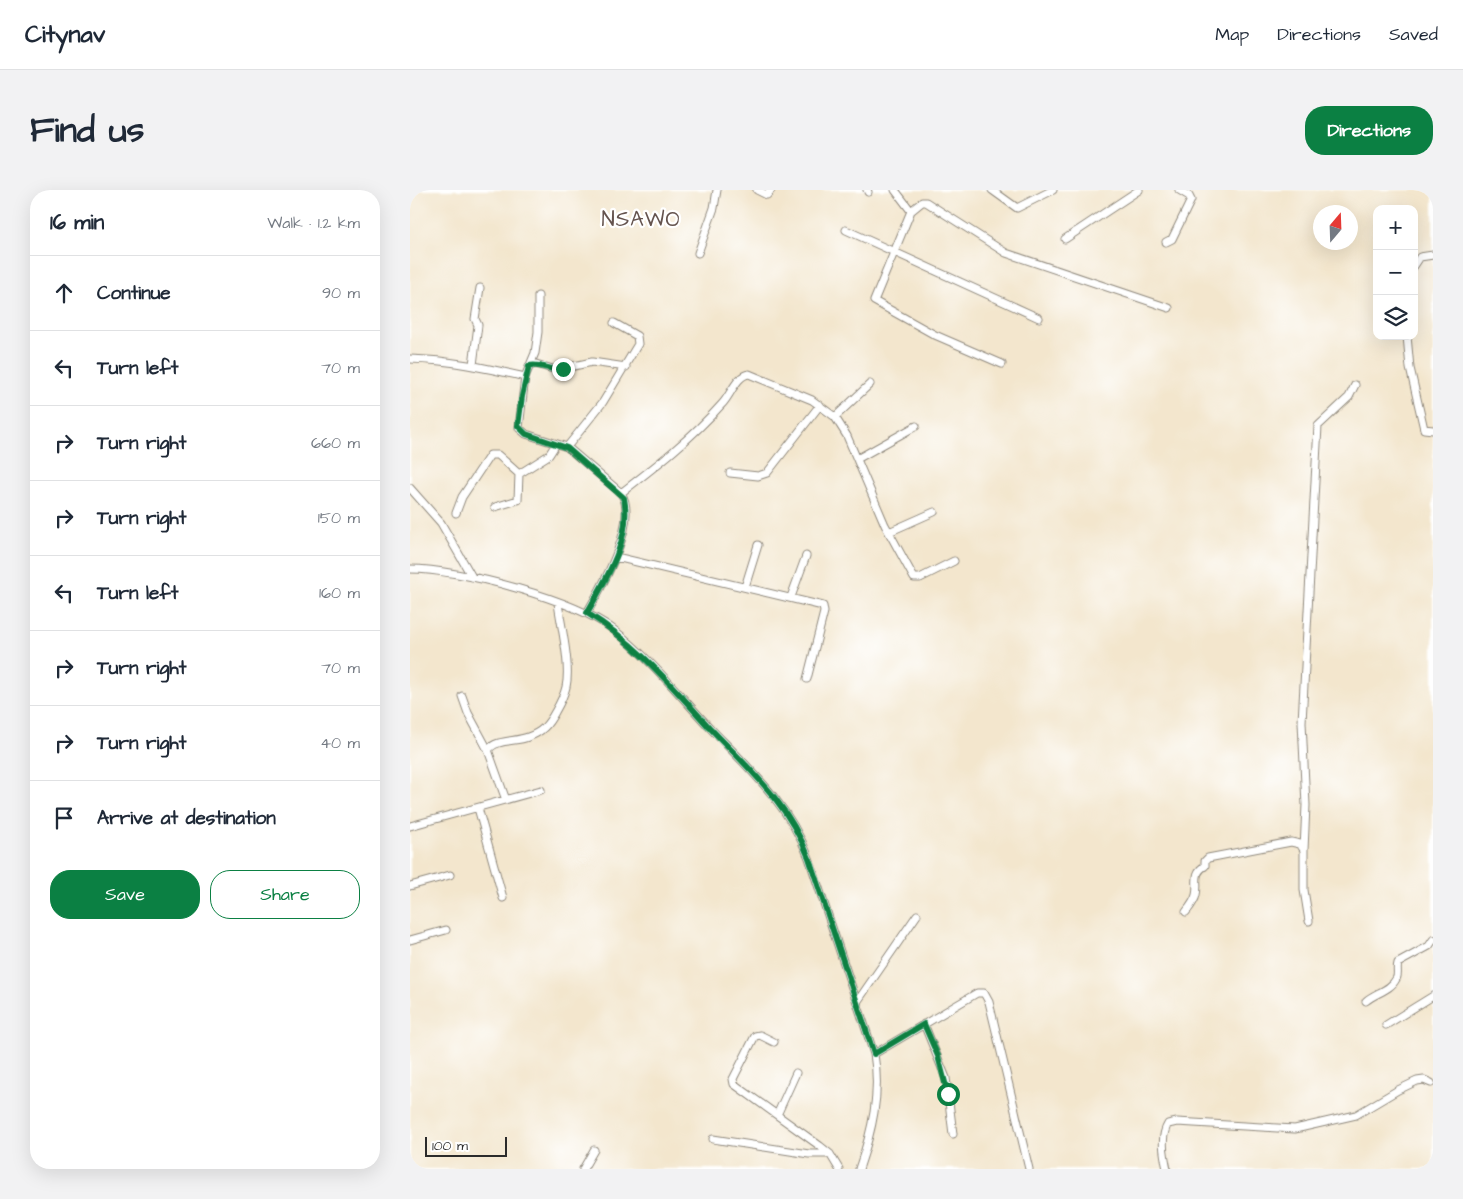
<!DOCTYPE html>
<meta charset="utf-8">
<style>
:root{--surface:#fff;--page:#f2f2f3;--text:#1f2937;--muted:#747a83;--line:#e0e1e3;--accent:#0b8043}
body{margin:0;font-family:"Architects Daughter",sans-serif;background:var(--page);color:var(--text)}
.controls{position:absolute;right:15px;top:15px;display:grid;overflow:hidden;border-radius:10px;box-shadow:0 5px 20px #0002}
.controls button{width:45px;height:45px;display:grid;place-items:center;padding:0;border:0;border-bottom:1px solid var(--line);background:var(--surface);color:var(--text);font:25px sans-serif}
.compass{position:absolute;left:903px;top:15px;width:45px;height:45px;border-radius:50%;background:var(--surface);box-shadow:0 5px 20px #0002;rotate:19deg}
.scale{position:absolute;left:15px;bottom:12px;width:82px;box-sizing:border-box;padding-left:5px;border:2px solid #2b2b2b;border-top:0;font-size:14px;line-height:18px;white-space:nowrap;color:#2b2b2b;-webkit-text-stroke:4px #fff;paint-order:stroke}
.stop{position:absolute;width:15px;height:15px;margin:-11px;border:4px solid #0b8043;border-radius:50%;background:#fff}
.stop.end{background:#0b8043;border-color:#fff;box-shadow:0 1px 5px #0008}
.list{margin:0;padding:0;list-style:none}
h2{display:flex;justify-content:space-between;align-items:center;height:65px;margin:0;padding:0 20px;font-size:21px}
h2 small{font-size:16px;font-weight:400;color:var(--muted)}
.list li{display:grid;grid-template-columns:32px 1fr auto;gap:15px;align-items:center;box-sizing:border-box;height:75px;padding:0 20px;border-top:1px solid var(--line)}
.list b{display:block;font-size:19px;white-space:nowrap}
.list em{font-size:16px;font-style:normal;color:var(--muted)}
.actions{display:flex;gap:10px;padding:15px 20px}
.actions a{flex:1;padding:11px 0;border:1px solid var(--accent);border-radius:20px;text-align:center;font-size:18px;color:var(--accent)}
.actions .main{background:var(--accent);color:#fff}
.icon{flex:none;width:28px;height:28px;fill:none;stroke:currentColor;stroke-width:2;stroke-linecap:round;stroke-linejoin:round}
.map{position:relative;flex:none;width:1023px;height:979px;overflow:hidden;border-radius:20px}
header{display:flex;align-items:center;gap:30px;box-sizing:border-box;height:70px;padding:0 25px;background:var(--surface);border-bottom:1px solid var(--line)}
header strong{font-size:24px}
nav{display:flex;gap:28px;margin-inline-start:auto;font-size:18px}
.intro{display:flex;align-items:center;justify-content:space-between;box-sizing:border-box;height:120px;padding:0 30px}
h1{margin:0;font-size:35px}
.button{padding:12px 22px;border-radius:20px;background:var(--accent);color:#fff;font-size:18px;font-weight:700}
main{display:flex;gap:30px;padding:0 30px}
aside{flex:1;background:var(--surface);border-radius:20px;box-shadow:0 5px 20px #0002}
.map>svg:first-child{display:block}
.lines{fill:none;stroke-linecap:round;stroke-linejoin:round}
.minor-casing{stroke:#8f887c;stroke-width:9}
.minor{stroke:#fff;stroke-width:7}
.route{stroke:#0b8043;stroke-width:6}
.labels{text-anchor:middle;stroke-width:4.5;stroke-linejoin:round;paint-order:stroke}
.quarter-label{font-size:21px;letter-spacing:1px;fill:#64534e;stroke:#fff}
</style>
<header>
<strong>Citynav</strong>
<nav><a>Map</a><a>Directions</a><a>Saved</a></nav>
</header>
<div class="intro"><h1>Find us</h1><a class="button">Directions</a></div>
<main>
<aside>
<h2>16 min<small>Walk · 1.2 km</small></h2>
<ul class="list">
<li><svg class="icon" aria-label="ahead" viewBox="0 0 24 24"><path d="M12 20V5M6 11l6-6 6 6"/></svg><div><b>Continue</b></div><em>90 m</em></li>
<li><svg class="icon" aria-label="left" viewBox="0 0 24 24"><path d="M17 20v-9H6M10 6l-5 5 5 5"/></svg><div><b>Turn left</b></div><em>70 m</em></li>
<li><svg class="icon" aria-label="right" viewBox="0 0 24 24"><path d="M7 20v-9h11M14 6l5 5-5 5"/></svg><div><b>Turn right</b></div><em>660 m</em></li>
<li><svg class="icon" aria-label="right" viewBox="0 0 24 24"><path d="M7 20v-9h11M14 6l5 5-5 5"/></svg><div><b>Turn right</b></div><em>150 m</em></li>
<li><svg class="icon" aria-label="left" viewBox="0 0 24 24"><path d="M17 20v-9H6M10 6l-5 5 5 5"/></svg><div><b>Turn left</b></div><em>160 m</em></li>
<li><svg class="icon" aria-label="right" viewBox="0 0 24 24"><path d="M7 20v-9h11M14 6l5 5-5 5"/></svg><div><b>Turn right</b></div><em>70 m</em></li>
<li><svg class="icon" aria-label="right" viewBox="0 0 24 24"><path d="M7 20v-9h11M14 6l5 5-5 5"/></svg><div><b>Turn right</b></div><em>40 m</em></li>
<li><svg class="icon" aria-label="arrive" viewBox="0 0 24 24"><path d="M6 21V4h12l-3 4 3 4H6"/></svg><div><b>Arrive at destination</b></div></li>
</ul>
<div class="actions"><a class="main">Save</a><a>Share</a></div>
</aside>
<div class="map">
<svg width="1023" height="979" viewBox="0 0 1023 979">
<rect width="100%" height="100%" fill="#fff"/>
<filter id="ink" filterUnits="userSpaceOnUse"><feTurbulence type="fractalNoise" baseFrequency=".02" numOctaves="2"/><feDisplacementMap in="SourceGraphic" scale="10" xChannelSelector="R" yChannelSelector="G"/><feConvolveMatrix kernelMatrix="1 2 1 2 8 2 1 2 1" color-interpolation-filters="sRGB"/></filter>
<filter id="wash" filterUnits="userSpaceOnUse"><feTurbulence type="fractalNoise" baseFrequency=".0096" numOctaves="4" result="noise"/><feDisplacementMap in="SourceGraphic" scale="20" xChannelSelector="R" yChannelSelector="G"/><feGaussianBlur stdDeviation="1.12" result="paint"/><feColorMatrix in="noise" values="0 0 0 0 0 0 0 0 0 0 0 0 0 0 0 0 0 1.4 0 .05"/><feComposite in="paint" operator="in"/></filter>
<g filter="url(#wash)">
<rect width="100%" height="100%" fill="#f3e6cd"/>
</g>
<g filter="url(#ink)">
<g class="lines">
<defs>
<path id="minor" d="M 347,0 L 357,5 L 361,0
M 457,0 L 458,2
M 485,0 L 501,21
M 582,0 L 607,18 L 643,0
M 436,40 L 629,128
M 655,49 L 729,0
M 756,52 L 762,49 L 781,10 L 779,6 L 769,0
M 288,63 L 304,18 L 307,0
M 1004,76 L 1010,67 L 1023,65
M 128,106 L 128,142 L 125,163 L 115,187 L 109,238 L 116,244 L 157,257 L 211,303 C 230,331 191,398 177,423
M 997,146 L 1000,178 L 1014,239 L 1023,240
M 0,169 C 39,170 77,178 115,187
M 592,174 L 525,145 L 464,111 L 501,21 L 512,12 L 516,12 L 596,63 L 759,118
M 63,175 L 68,135 L 65,129 L 70,98
M 119,176 L 126,174 L 146,180 L 182,172 L 216,177
M 425,227 L 460,194
M 157,257 L 193,212 L 228,154 L 227,146 L 204,133
M 447,269 L 506,236
M 320,283 L 348,286 L 357,283 L 410,215
M 0,298 L 31,333 L 62,387
M 211,303 C 246,276 282,248 312,214 C 320,206 327,185 339,184 L 402,210 L 425,227 L 437,246 L 475,335 L 504,388 L 510,388 L 544,371
M 85,317 L 108,310 L 109,284 L 139,265 L 146,254
M 46,323 L 52,307 L 80,265 L 88,265 L 109,284
M 479,342 L 524,322
M 206,367 L 413,416 L 414,422 L 397,489
M 0,379 C 50,379 164,409 204,440 C 241,469 270,506 302,540 C 341,580 379,615 399,668 L 464,864 C 471,904 462,941 449,979
M 335,397 L 348,355
M 381,407 L 396,366
M 52,506 L 58,523 L 78,560
M 96,610 L 78,560 C 86,549 106,552 118,547 C 132,542 138,535 145,522 C 149,515 154,506 156,497 C 161,475 151,436 148,413
M 68,618 L 93,708
M 0,636 L 131,600
M 894,660 L 896,615 L 892,532 L 908,236 L 939,207 L 945,195
M 0,696 L 40,685
M 776,722 C 780,717 785,710 786,705 C 789,693 782,683 795,676 L 795,671 L 798,668 L 881,652 L 890,654 L 894,660 L 894,700 L 899,731
M 0,750 L 36,740
M 956,811 C 965,803 981,800 986,789 C 989,785 986,779 988,773 L 1019,756 L 1023,750
M 447,812 L 507,725
M 514,834 L 536,888 L 543,944
M 976,835 L 1023,806
M 364,852 L 350,845 L 345,846 L 323,889 L 324,894 L 410,956 L 420,964 L 429,979
M 464,864 L 567,803 L 574,803 L 579,812 L 619,979
M 367,925 L 386,883
M 303,949 L 399,964 L 420,964
M 173,979 L 184,960
M 757,979 C 754,965 750,947 758,934 L 767,932 L 885,939 L 946,925 L 988,900 L 1007,891 L 1014,890 L 1021,893"/>
</defs>
<use href="#minor" class="minor-casing"/>
<use href="#minor" class="minor"/>
</g>
</g>
<g class="lines" filter="url(#ink)">
<path class="route" d="M 153,179 C 141,182 132,173 119,176 L 112,206 L 108,236 L 116,244 L 157,258 L 214,308 C 222,349 196,389 177,423 C 226,453 261,495 299,537 C 340,580 377,611 399,668 L 464,864 L 514,834 L 528,866 L 538,904"/>
</g>
<g class="labels">
<g class="quarter-label">
<text x="231" y="36">NSAWO</text>
</g>
</g>
</svg>
<div class="controls">
<button>+</button>
<button>−</button>
<button><svg class="icon" aria-label="layers" viewBox="0 0 24 24"><path d="M12 4l9 5-9 5-9-5zM3 14l9 5 9-5"/></svg></button>
</div>
<svg class="compass" viewBox="-18 -18 36 36"><path d="M0-13l5 13h-10z" fill="#e53935"/><path d="M0 13l5-13h-10z" fill="#747a83"/></svg>
<div class="scale">100 m</div>
<div class="stop" style="left:538px;top:904px"></div>
<div class="stop end" style="left:153px;top:179px"></div>
</div>
</main>
